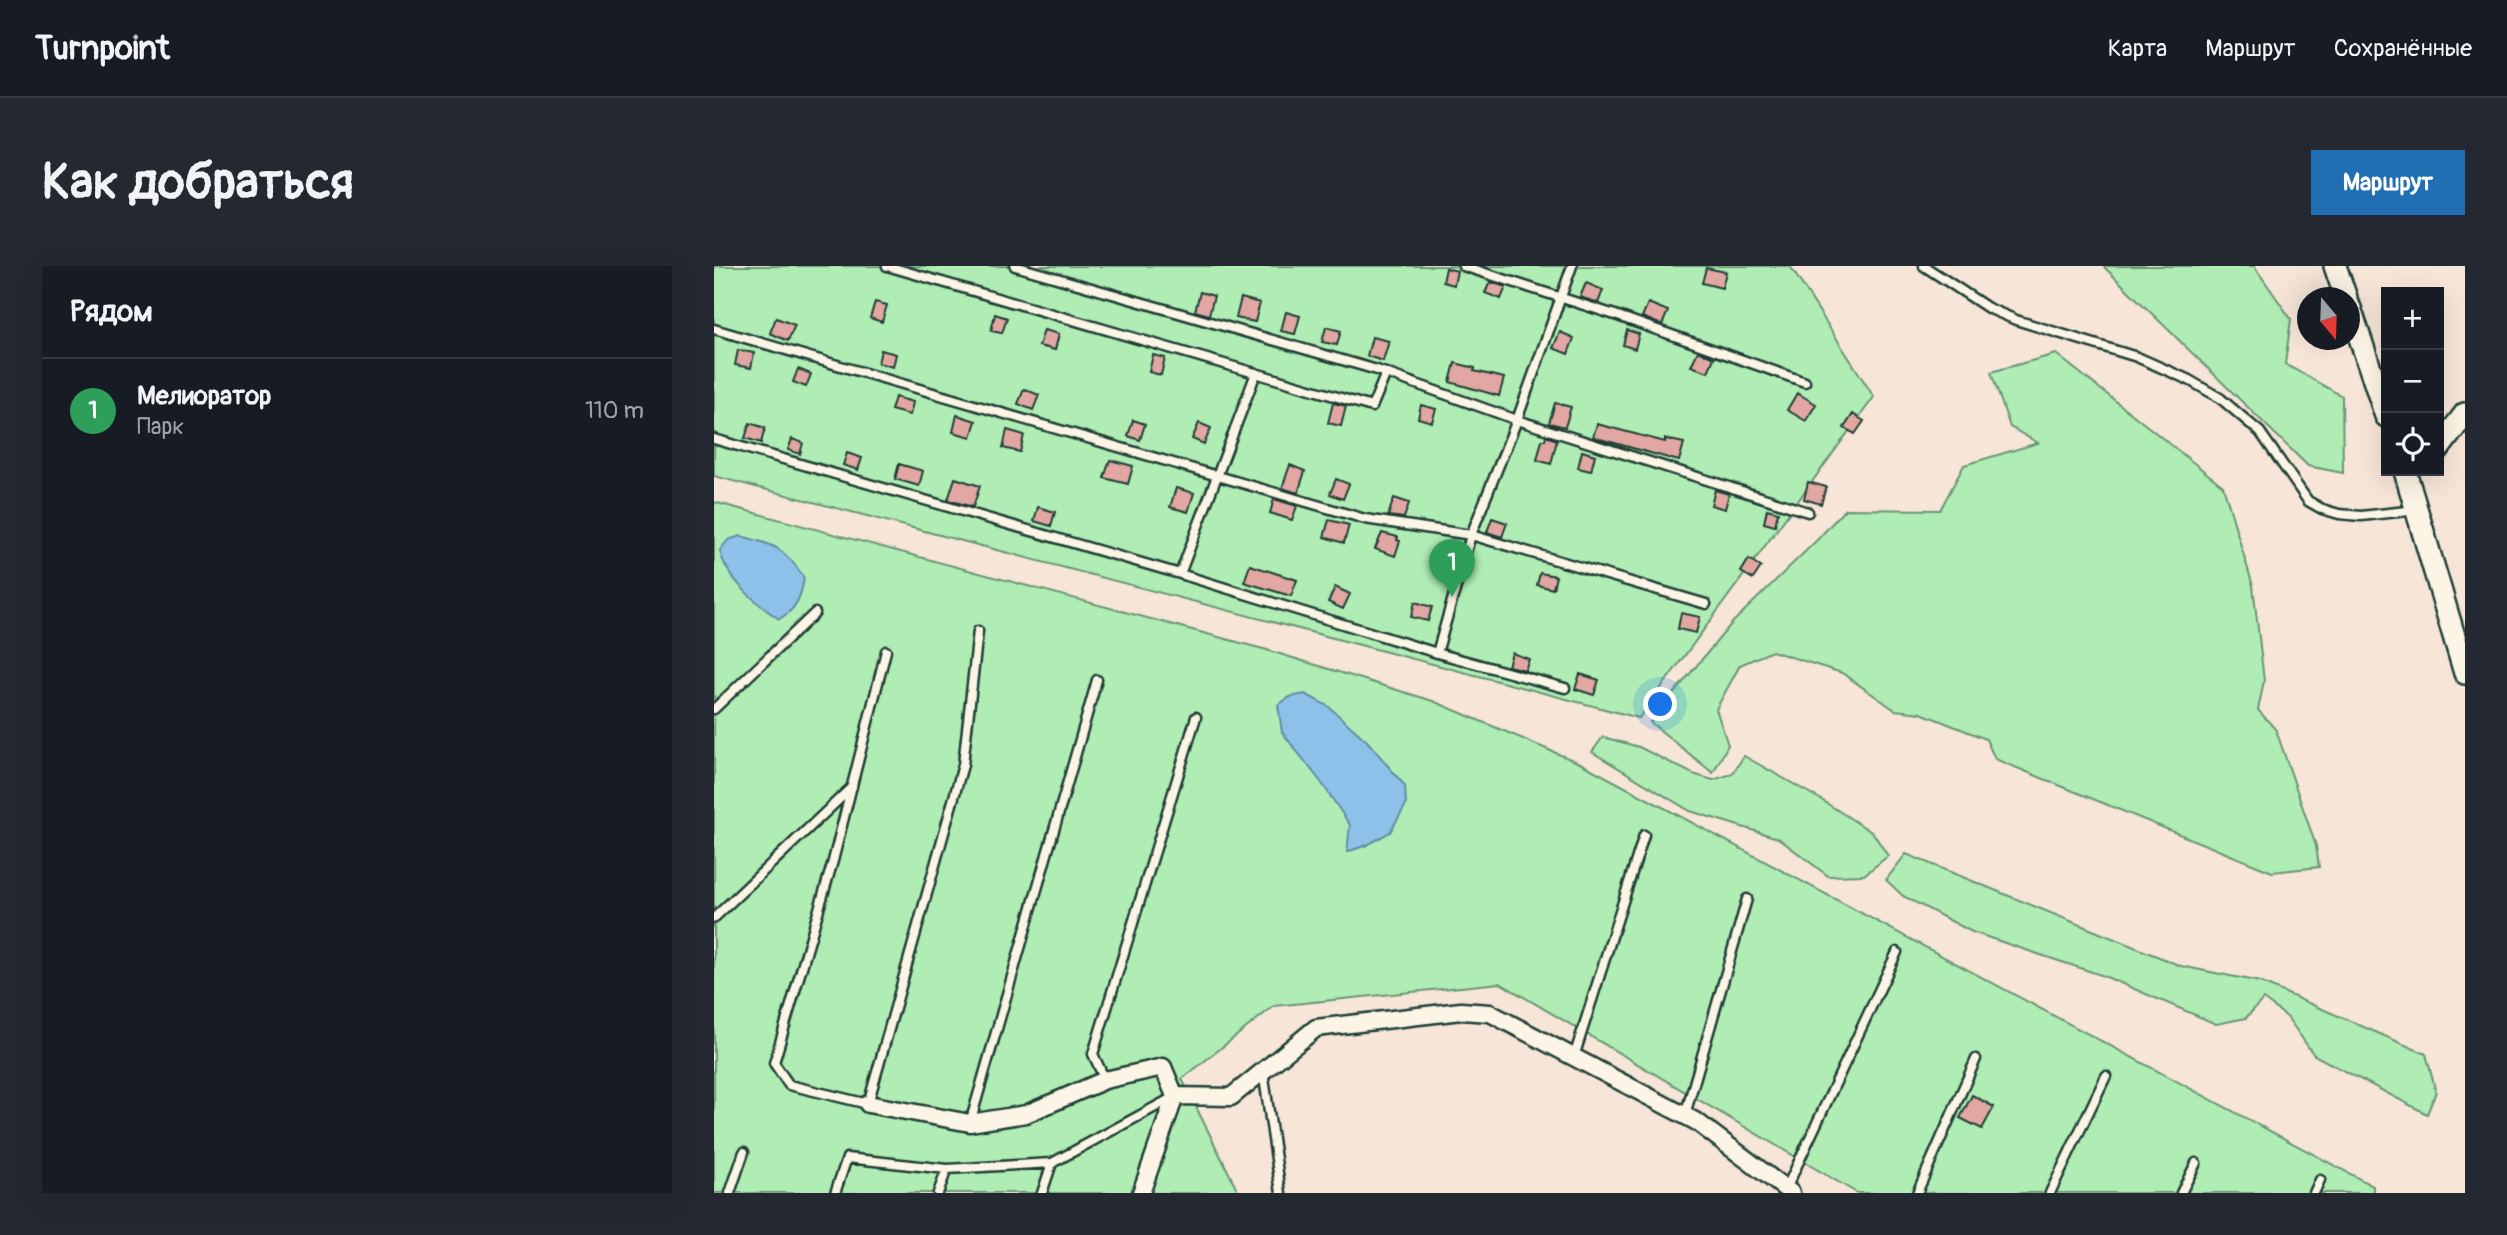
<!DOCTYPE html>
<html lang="ru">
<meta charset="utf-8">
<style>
:root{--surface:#171b24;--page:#242831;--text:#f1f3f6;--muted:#9ea1a6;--line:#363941;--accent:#1f6fb2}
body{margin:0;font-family:Pangolin,sans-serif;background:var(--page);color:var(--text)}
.controls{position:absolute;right:21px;top:21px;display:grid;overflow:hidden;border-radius:0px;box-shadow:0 7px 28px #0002}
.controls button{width:63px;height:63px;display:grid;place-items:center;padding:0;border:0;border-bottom:2px solid var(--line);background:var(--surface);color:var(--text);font:35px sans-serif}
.compass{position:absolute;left:1583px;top:21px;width:63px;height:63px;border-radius:50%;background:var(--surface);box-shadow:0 7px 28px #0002;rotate:161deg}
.you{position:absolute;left:947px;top:439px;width:24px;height:24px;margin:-18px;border:5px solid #fff;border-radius:50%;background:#1a73e8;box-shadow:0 0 0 10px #1a73e833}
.badge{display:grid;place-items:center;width:46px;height:46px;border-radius:50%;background:var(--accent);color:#fff;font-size:23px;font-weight:700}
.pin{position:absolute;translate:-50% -58px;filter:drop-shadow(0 2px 4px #0008)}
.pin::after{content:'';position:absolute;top:37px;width:24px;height:21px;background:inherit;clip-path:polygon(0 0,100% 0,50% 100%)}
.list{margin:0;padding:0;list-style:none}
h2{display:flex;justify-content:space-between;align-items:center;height:91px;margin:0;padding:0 28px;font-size:30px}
h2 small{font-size:23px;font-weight:400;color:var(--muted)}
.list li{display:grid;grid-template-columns:46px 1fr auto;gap:21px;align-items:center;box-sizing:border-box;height:105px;padding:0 28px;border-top:2px solid var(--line)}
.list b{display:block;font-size:26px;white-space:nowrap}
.list p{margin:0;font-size:23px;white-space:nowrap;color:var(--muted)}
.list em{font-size:23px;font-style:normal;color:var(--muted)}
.icon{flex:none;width:38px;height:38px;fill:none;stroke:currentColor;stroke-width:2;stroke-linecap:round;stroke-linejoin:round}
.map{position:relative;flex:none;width:1751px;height:927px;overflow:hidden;border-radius:0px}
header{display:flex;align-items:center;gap:42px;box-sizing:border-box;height:98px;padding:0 35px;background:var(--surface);border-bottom:2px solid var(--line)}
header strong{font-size:33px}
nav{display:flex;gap:38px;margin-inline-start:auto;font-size:24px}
.intro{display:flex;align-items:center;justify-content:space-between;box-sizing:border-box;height:168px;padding:0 42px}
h1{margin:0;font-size:49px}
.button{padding:18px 32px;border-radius:0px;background:var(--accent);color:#fff;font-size:24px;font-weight:700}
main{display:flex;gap:42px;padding:0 42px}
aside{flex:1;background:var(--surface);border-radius:0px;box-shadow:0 7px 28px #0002}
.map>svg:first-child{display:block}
.green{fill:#b0edb4;stroke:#689574;stroke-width:2}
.water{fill:#8ec1ea;stroke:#628ca1;stroke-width:2}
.building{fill:#e2a7a3;stroke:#1f3d34;stroke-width:2}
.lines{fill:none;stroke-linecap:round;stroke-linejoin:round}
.lane-casing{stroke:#1f3d34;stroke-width:13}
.street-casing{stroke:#1f3d34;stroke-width:21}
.secondary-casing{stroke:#1f3d34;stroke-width:26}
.lane{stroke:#fcf5e5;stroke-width:8}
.street{stroke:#fcf5e5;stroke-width:16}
.secondary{stroke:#fcf5e5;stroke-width:21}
</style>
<header>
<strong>Turnpoint</strong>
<nav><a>Карта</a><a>Маршрут</a><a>Сохранённые</a></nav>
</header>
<div class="intro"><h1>Как добраться</h1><a class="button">Маршрут</a></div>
<main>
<aside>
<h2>Рядом<small></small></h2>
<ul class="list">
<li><span class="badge" style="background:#2e9e5b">1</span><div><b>Мелиоратор</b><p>Парк</p></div><em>110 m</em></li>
</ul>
</aside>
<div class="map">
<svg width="1751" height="927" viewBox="0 0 1751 927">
<rect width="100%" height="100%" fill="#f7e5d8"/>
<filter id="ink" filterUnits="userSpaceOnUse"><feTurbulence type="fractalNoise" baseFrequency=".0143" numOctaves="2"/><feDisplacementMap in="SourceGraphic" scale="14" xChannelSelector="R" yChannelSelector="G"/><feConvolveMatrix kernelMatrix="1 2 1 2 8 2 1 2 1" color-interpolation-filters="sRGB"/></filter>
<g filter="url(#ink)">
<path class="green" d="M 0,0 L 1076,0 L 1160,131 L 925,452 L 0,210 Z
M 1389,0 L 1540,0 L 1577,53 L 1571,98 L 1628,130 L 1629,207 L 1594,200 Z
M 1342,88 L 1509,220 L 1539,320 L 1550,415 L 1544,444 L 1562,464 L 1602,580 L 1605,601 L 1558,606 L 1281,493 L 1272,473 L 1207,447 L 1181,444 L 1128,407 L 1058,385 L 1026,399 L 1002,443 L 1014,479 L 999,507 L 936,456 L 1018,357 L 1104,273 L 1131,243 L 1226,244 L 1250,199 L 1324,177 L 1296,161 L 1277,106 Z
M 0,236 L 553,384 L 719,435 L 868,498 L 1659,920 L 1659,927 L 1143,927 L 786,717 L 560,740 L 468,813 L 525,927 L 0,927 Z
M 889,471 L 925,481 L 979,508 L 999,514 L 1018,508 L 1030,490 L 1106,533 L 1159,567 L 1174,590 L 1150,609 L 1114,610 L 1064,572 L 976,545 L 878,486 Z
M 1192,588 L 1467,700 L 1546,716 L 1712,788 L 1722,826 L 1713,848 L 1600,789 L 1573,751 L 1549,733 L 1532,752 L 1502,758 L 1390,710 L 1258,666 L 1189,630 L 1172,614 Z"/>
<path class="water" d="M 26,270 C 60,278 71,282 90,312 C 87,331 82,344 65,353 C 43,338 10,310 6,284 L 14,274 Z
M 591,428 L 614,440 L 653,475 L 691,520 L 692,539 L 676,566 L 653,579 L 633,586 L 636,559 L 607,516 L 568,466 L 564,439 L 576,431 Z"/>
<path class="building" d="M 732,2 L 743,5 L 740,19 L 729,16 Z
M 992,2 L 1012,6 L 1008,22 L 988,17 Z
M 776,16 L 792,21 L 787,33 L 771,27 Z
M 872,17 L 889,24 L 884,37 L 866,31 Z
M 486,26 L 500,30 L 495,49 L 481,45 Z
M 527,32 L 546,37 L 541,56 L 522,52 Z
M 161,36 L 173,39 L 168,56 L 156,52 Z
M 934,37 L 954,45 L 948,59 L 928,51 Z
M 572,46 L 586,50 L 581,68 L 567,65 Z
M 281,48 L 293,52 L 288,67 L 277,65 Z
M 62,52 L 81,59 L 74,75 L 56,67 Z
M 612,61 L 627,65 L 623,79 L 608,76 Z
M 330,64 L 345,68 L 341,84 L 325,80 Z
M 913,64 L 925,68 L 921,83 L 909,79 Z
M 846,66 L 860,72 L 854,88 L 839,82 Z
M 658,71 L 675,75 L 669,95 L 653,90 Z
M 24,84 L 40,87 L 37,102 L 21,99 Z
M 167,84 L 182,88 L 179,101 L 164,97 Z
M 984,85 L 1000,92 L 994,106 L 977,100 Z
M 439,89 L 451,92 L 447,109 L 435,106 Z
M 741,97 L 761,102 L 760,105 L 790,112 L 785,130 L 736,116 Z
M 84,103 L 97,108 L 92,121 L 79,116 Z
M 310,123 L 325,129 L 319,144 L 304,138 Z
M 1083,127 L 1102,138 L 1092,155 L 1073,144 Z
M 181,131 L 199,136 L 196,149 L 177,144 Z
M 619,137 L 632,140 L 627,160 L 614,157 Z
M 841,137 L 857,141 L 851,161 L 835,157 Z
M 707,139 L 722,143 L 718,156 L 704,152 Z
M 1139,148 L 1150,155 L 1141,168 L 1130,162 Z
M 243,149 L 262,155 L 257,171 L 239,166 Z
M 419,154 L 431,158 L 426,174 L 414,170 Z
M 36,157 L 51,162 L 47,177 L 31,172 Z
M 485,157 L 497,162 L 490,178 L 478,173 Z
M 883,158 L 951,176 L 951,173 L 970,177 L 965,195 L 879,171 Z
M 293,164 L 310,169 L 306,186 L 289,182 Z
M 832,170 L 843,174 L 837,198 L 823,194 L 828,174 L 831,174 Z
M 78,173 L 89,177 L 86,188 L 74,184 Z
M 868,185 L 881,189 L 877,205 L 864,202 Z
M 133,187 L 148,192 L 144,204 L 129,199 Z
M 396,194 L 419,200 L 414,218 L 390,212 Z
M 185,198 L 209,205 L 205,220 L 181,213 Z
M 576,199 L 591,205 L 584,227 L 568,222 Z
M 241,212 L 266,220 L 259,241 L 234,234 Z
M 622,213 L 635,218 L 629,233 L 616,228 Z
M 1094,216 L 1112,221 L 1107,238 L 1090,233 Z
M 462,222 L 480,227 L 474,246 L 456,241 Z
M 1001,224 L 1015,228 L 1011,243 L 997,239 Z
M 680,232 L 695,237 L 690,252 L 674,250 Z
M 560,233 L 583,240 L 578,254 L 556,247 Z
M 324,241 L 341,246 L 337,260 L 320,255 Z
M 1053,243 L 1064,246 L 1061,260 L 1050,257 Z
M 778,252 L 793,257 L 788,271 L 773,266 Z
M 615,254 L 635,259 L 630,277 L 610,271 Z
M 668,267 L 684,271 L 683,274 L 686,275 L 681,290 L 661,283 Z
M 1035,293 L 1047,301 L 1039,313 L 1027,306 Z
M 536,299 L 583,314 L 577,330 L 530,316 Z
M 826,307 L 842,310 L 839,323 L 823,319 Z
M 621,321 L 636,328 L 629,343 L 614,336 Z
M 701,336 L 718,341 L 714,355 L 697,351 Z
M 967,347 L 986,351 L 982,367 L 964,363 Z
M 798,387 L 815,393 L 811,404 L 794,400 Z
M 866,408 L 885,414 L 880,429 L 861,423 Z
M 1258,829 L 1280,841 L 1268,863 L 1246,852 Z"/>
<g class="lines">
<defs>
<path id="lane" d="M 173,0 L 658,141 L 672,107
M 301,0 L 663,104 L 803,154 L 1094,246
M 749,0 L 901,49 L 1091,116
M 1210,0 L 1274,42 L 1302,54 L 1423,91 L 1475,114 L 1506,132 L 1546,166 L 1594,235 L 1608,243 L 1625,248 L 1647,250 L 1702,244
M 0,63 L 651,253 L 757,269 L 992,338
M 0,173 L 466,308 L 723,387 L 851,422
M 466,308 L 542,107
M 172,385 L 119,595 L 60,797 L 75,819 L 154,838 L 249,499 L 264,365
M 723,387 L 757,269 L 803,154 L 858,0
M 0,443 L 101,347
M 0,652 L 138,521
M 860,791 L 930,569
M 549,805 L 567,927
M 391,814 L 379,788 L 482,451
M 971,849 L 1033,633
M 256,857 L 383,414
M 1072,923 L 1183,686
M 16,927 L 30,886
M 121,927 L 133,892 L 233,903
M 224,927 L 233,903 L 338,897
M 328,927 L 338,897 L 458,832
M 1203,927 L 1262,793
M 1336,927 L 1392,810
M 1467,927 L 1482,897
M 1600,927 L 1606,914"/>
<path id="street" d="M 461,830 L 517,831 L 602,762 L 747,745 L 776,747 L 983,856 L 1077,927
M 154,838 L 256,857 L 312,848 L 391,814 L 449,801 L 461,830 L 427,927"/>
<path id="secondary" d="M 1621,0 L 1632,32
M 1636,42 L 1672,150
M 1725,182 L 1751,148
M 1691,205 L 1751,407"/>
</defs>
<use href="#lane" class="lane-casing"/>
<use href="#street" class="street-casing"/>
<use href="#secondary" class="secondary-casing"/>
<use href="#lane" class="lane"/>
<use href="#street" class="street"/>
<use href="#secondary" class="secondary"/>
</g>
</g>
</svg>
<div class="controls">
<button>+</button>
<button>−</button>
<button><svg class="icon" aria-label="locate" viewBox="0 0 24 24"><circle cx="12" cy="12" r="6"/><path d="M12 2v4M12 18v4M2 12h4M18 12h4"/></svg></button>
</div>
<svg class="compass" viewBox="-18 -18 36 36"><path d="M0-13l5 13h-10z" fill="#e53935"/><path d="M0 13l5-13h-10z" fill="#9ea1a6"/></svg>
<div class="you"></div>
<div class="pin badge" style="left:738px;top:331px;background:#2e9e5b">1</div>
</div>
</main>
